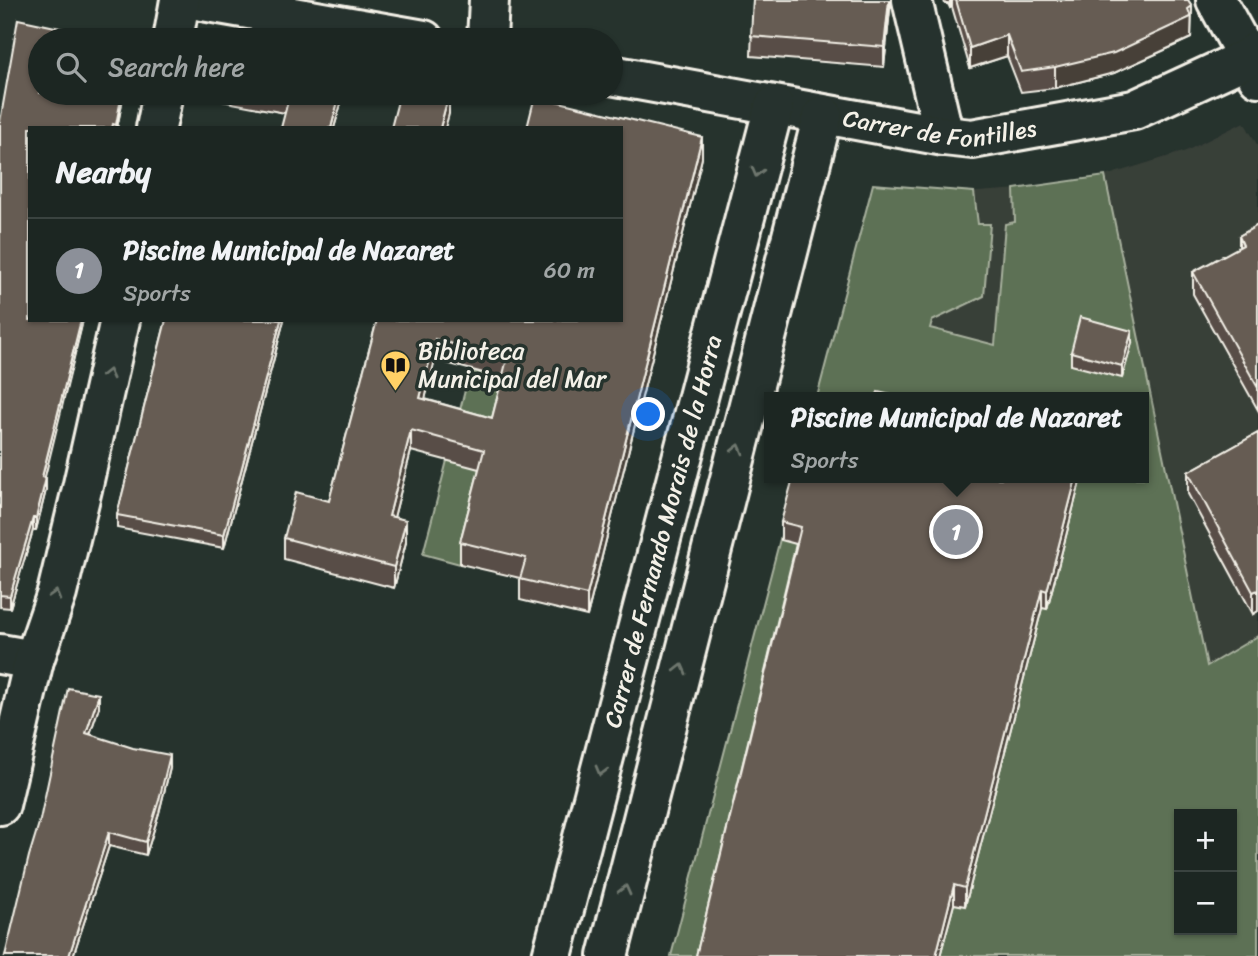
<!DOCTYPE html>
<meta charset="utf-8">
<style>
:root{--surface:#1c2622;--page:#29322f;--text:#f1f3f6;--muted:#a0a5a5;--line:#3a4340;--accent:#8c9099}
body{margin:0;font-family:Sriracha,sans-serif;background:var(--page);color:var(--text)}
.controls{position:absolute;right:21px;bottom:21px;display:grid;overflow:hidden;border-radius:0px;box-shadow:0 2px 5px #0004}
.controls button{width:63px;height:63px;display:grid;place-items:center;padding:0;border:0;border-bottom:2px solid var(--line);background:var(--surface);color:var(--text);font:35px sans-serif}
.you{position:absolute;left:649px;top:415px;width:24px;height:24px;margin:-18px;border:5px solid #fff;border-radius:50%;background:#1a73e8;box-shadow:0 0 0 10px #1a73e833}
.badge{display:grid;place-items:center;width:46px;height:46px;border-radius:50%;background:var(--accent);color:#fff;font-size:23px;font-weight:700}
.pin{position:absolute;translate:-50% -50%;border:4px solid #fff;box-shadow:0 2px 7px #0006}
.popup{position:absolute;left:764px;top:392px;width:385px;height:91px;box-sizing:border-box;display:grid;place-content:center;border-radius:0px;background:var(--surface);filter:drop-shadow(0 2px 5px #0005);font-size:23px;white-space:nowrap;color:var(--muted)}
.popup b{font-size:26px;color:var(--text)}
.popup::after{content:'';position:absolute;left:50%;top:100%;margin-left:-14px;border:14px solid transparent;border-top-color:var(--surface)}
.list{margin:0;padding:0;list-style:none}
h2{display:flex;justify-content:space-between;align-items:center;height:91px;margin:0;padding:0 28px;font-size:30px}
h2 small{font-size:23px;font-weight:400;color:var(--muted)}
.list li{display:grid;grid-template-columns:46px 1fr auto;gap:21px;align-items:center;box-sizing:border-box;height:105px;padding:0 28px;border-top:2px solid var(--line)}
.list b{display:block;font-size:26px;white-space:nowrap}
.list p{margin:0;font-size:23px;white-space:nowrap;color:var(--muted)}
.list em{font-size:23px;font-style:normal;color:var(--muted)}
.icon{flex:none;width:38px;height:38px;fill:none;stroke:currentColor;stroke-width:2;stroke-linecap:round;stroke-linejoin:round}
.map{position:relative;flex:none;width:1258px;height:956px;overflow:hidden}
.search{position:absolute;background:var(--surface);box-shadow:0 2px 5px #0004;left:28px;top:28px;width:595px;height:77px;display:flex;align-items:center;gap:18px;box-sizing:border-box;padding:0 24px;border-radius:38px;color:var(--muted);font-size:26px}
.panel{position:absolute;background:var(--surface);box-shadow:0 2px 5px #0004;left:28px;top:126px;width:595px;height:196px;border-radius:0px}
.map>svg:first-child{display:block}
.built{fill:#393f38}
.green{fill:#5d7155;stroke:#a8b19e;stroke-width:2;fill-rule:evenodd}
.lines{fill:none;stroke-linecap:round;stroke-linejoin:round}
.minor-casing{stroke:#f4f1e8;stroke-width:44}
.minor{stroke:#26332d;stroke-width:38}
.wall{fill:#584e47;stroke:#f4f1e8;stroke-width:2;fill-rule:evenodd}
.shaded-wall{fill:#474039;stroke:#f4f1e8;stroke-width:2}
.building{fill:#665b52;stroke:#f4f1e8;stroke-width:2;fill-rule:evenodd}
.oneway{stroke:#6e766e}
.labels{text-anchor:middle;stroke-width:7;stroke-linejoin:round;paint-order:stroke}
.street-label{font-size:24px;fill:#f4f1e8;stroke:#26332d}
.poi-label{font-size:24px;fill:#f4f1e8;stroke:#26332d;text-anchor:start}
</style>
<div class="map">
<svg width="1258" height="956" viewBox="0 0 1258 956">
<rect width="100%" height="100%" fill="#26332d"/>
<filter id="ink" filterUnits="userSpaceOnUse"><feTurbulence type="fractalNoise" baseFrequency=".0143" numOctaves="2"/><feDisplacementMap in="SourceGraphic" scale="14" xChannelSelector="R" yChannelSelector="G"/><feConvolveMatrix kernelMatrix="1 2 1 2 8 2 1 2 1" color-interpolation-filters="sRGB"/></filter>
<g filter="url(#ink)">
<path class="built" d="M 1244,122 L 1258,146 L 1258,636 L 1207,666 L 1150,386 L 930,328 L 964,193 L 1033,188 L 1105,176 L 1186,151 Z"/>
<path class="green" d="M 1105,176 L 1207,666 L 1258,636 L 1258,956 L 671,956 L 796,478 L 1143,478 L 1143,397 L 817,397 L 873,184 L 974,192 L 978,224 L 990,224 L 984,296 L 932,321 L 930,328 L 995,345 L 1005,224 L 1015,222 L 1014,189 ZM 1179,814 L 1232,814 L 1232,930 L 1179,930 Z
M 470,371 L 507,380 L 460,564 L 423,554 Z"/>
<g class="lines">
<defs>
<g id="minor">
<path d="M 197,0 L 424,40"/>
<path d="M 912,0 L 944,136"/>
<path d="M 1216,0 L 1258,77"/>
<path d="M 173,40 L 180,0"/>
<path d="M 487,40 L 489,0"/>
<path id="s1" d="M 611,75 L 944,136 L 972,139 L 1134,110 L 1247,58 L 1258,50"/>
<path d="M 156,128 L 163,93"/>
<path d="M 0,654 L 34,660"/>
<path d="M 0,805 L 34,660 L 57,593 L 82,489 L 120,320"/>
<path id="s2" d="M 552,956 L 774,106"/>
<path d="M 608,956 L 823,115"/>
</g>
</defs>
<use href="#minor" class="minor-casing"/>
<use href="#minor" class="minor"/>
</g>
<path class="wall" d="M 753,0 L 891,0 L 884,67 L 751,56 Z
M 944,0 L 1188,0 L 1192,6 L 1191,38 L 1114,73 L 1055,88 L 1021,92 L 1007,56 L 970,68 L 952,7 L 950,8 L 948,4 L 945,4 Z
M 74,40 L 40,93 L 124,93 L 117,128 L 30,128 L 30,320 L 83,320 L 44,477 L 46,490 L 36,530 L 33,530 L 10,608 L 0,607 L 0,122 Z
M 216,93 L 344,93 L 334,128 L 285,113 L 216,100 Z
M 702,158 L 587,616 L 520,600 L 520,578 L 460,564 L 460,542 L 479,469 L 411,451 L 394,517 L 406,542 L 394,588 L 284,559 L 284,538 L 329,501 L 377,320 L 621,320 ZM 435,360 L 502,378 L 492,418 L 425,399 Z
M 1258,225 L 1258,410 L 1193,294 L 1193,272 L 1239,248 L 1239,236 Z
M 166,320 L 284,320 L 224,548 L 117,528 L 117,515 Z
M 1132,343 L 1122,378 L 1071,365 L 1071,352 Z
M 1258,433 L 1258,611 L 1253,614 L 1188,494 L 1188,472 Z
M 1081,478 L 1047,609 L 1042,608 L 965,906 L 954,904 L 940,956 L 696,956 L 796,544 L 781,540 L 781,522 Z
M 99,707 L 90,734 L 170,768 L 159,813 L 146,855 L 109,846 L 73,956 L 5,956 Z"/>
<path class="shaded-wall" d="M 889,0 L 891,0 L 884,67 L 884,47 Z
M 950,0 L 952,0 L 952,7 L 950,8 Z
M 1192,6 L 1191,38 L 1114,73 L 1055,88 L 1055,67 L 1188,9 Z
M 1007,35 L 1007,56 L 970,68 L 970,48 Z
M 122,93 L 124,93 L 117,128 L 116,128 Z
M 340,93 L 344,93 L 334,128 L 331,128 Z
M 449,93 L 449,114 L 445,128 L 440,128 Z
M 702,137 L 702,158 L 587,616 L 587,595 Z
M 81,320 L 83,320 L 81,329 L 42,489 L 42,477 Z
M 281,320 L 284,320 L 224,548 L 224,535 Z
M 1132,331 L 1132,343 L 1122,378 L 1122,366 Z
M 435,339 L 435,360 L 420,419 L 420,398 Z
M 411,430 L 411,451 L 389,537 L 389,516 Z
M 46,478 L 46,490 L 36,530 L 36,518 Z
M 1076,478 L 1081,478 L 1047,609 L 1047,591 Z
M 33,518 L 33,530 L 10,608 L 10,596 Z
M 406,520 L 406,542 L 394,588 L 394,567 Z
M 1042,589 L 1042,608 L 965,906 L 965,888 Z
M 1258,590 L 1258,611 L 1253,614 L 1253,592 Z
M 99,694 L 99,707 L 86,746 L 86,733 Z
M 170,755 L 170,768 L 159,813 L 146,855 L 146,842 Z
M 109,832 L 109,846 L 73,956 L 69,956 Z
M 954,885 L 954,904 L 940,956 L 936,956 Z"/>
<path class="building" d="M 753,0 L 889,0 L 884,47 L 751,36 Z
M 956,0 L 1188,0 L 1192,6 L 1188,9 L 1191,17 L 1114,53 L 1055,67 L 1021,72 L 1007,35 L 970,48 Z
M 18,19 L 74,31 L 72,40 L 40,40 L 40,93 L 122,93 L 116,125 L 113,124 L 112,128 L 30,128 L 30,320 L 81,320 L 42,477 L 46,478 L 36,518 L 33,518 L 10,596 L 0,595 L 0,122 Z
M 246,93 L 340,93 L 331,128 L 281,128 L 288,101 Z
M 400,93 L 449,93 L 440,128 L 391,128 Z
M 535,96 L 702,137 L 587,595 L 520,579 L 526,558 L 460,542 L 484,450 L 411,430 L 389,516 L 406,520 L 394,567 L 284,538 L 296,492 L 329,501 L 377,320 L 621,320 L 621,128 L 527,128 ZM 435,339 L 507,359 L 492,418 L 420,398 Z
M 1258,225 L 1258,388 L 1193,272 L 1243,245 L 1239,236 Z
M 1080,317 L 1132,331 L 1122,366 L 1071,352 Z
M 166,320 L 281,320 L 224,535 L 117,515 Z
M 878,392 L 900,397 L 876,397 Z
M 1258,433 L 1258,590 L 1253,592 L 1188,472 Z
M 793,478 L 1076,478 L 1047,591 L 1042,589 L 965,888 L 954,885 L 936,956 L 696,956 L 801,527 L 781,522 Z
M 68,688 L 99,694 L 86,733 L 133,748 L 170,755 L 159,800 L 146,842 L 109,832 L 69,956 L 5,956 L 29,856 L 40,820 Z"/>
<defs><path id="oneway-chevron" d="M-2-3.5L2.5 0L-2 3.5" fill="none" stroke-width="1.6" stroke-linecap="round" stroke-linejoin="round" transform="scale(1.75)"/></defs>
<g class="oneway">
<use href="#oneway-chevron" transform="translate(757 172) rotate(105)"/>
<use href="#oneway-chevron" transform="translate(108 374) rotate(-77)"/>
<use href="#oneway-chevron" transform="translate(738 449) rotate(-76)"/>
<use href="#oneway-chevron" transform="translate(55 595) rotate(-73)"/>
<use href="#oneway-chevron" transform="translate(681 669) rotate(-76)"/>
<use href="#oneway-chevron" transform="translate(601 771) rotate(105)"/>
<use href="#oneway-chevron" transform="translate(625 890) rotate(-76)"/>
</g>
</g>
<defs>
<symbol id="library-pin" viewBox="-11 -11 22 30"><path d="M0 17L-7.5 6A9.5 9.5 0 1 1 7.5 6Z" fill="#ffd166" stroke="#26332d"/><path d="M-6-4Q-3-5.5-.7-3.5V5Q-3 3-6 4ZM6-4Q3-5.5 .7-3.5V5Q3 3 6 4Z" fill="#111"/></symbol>
</defs>
<g fill-rule="evenodd">
<use href="#library-pin" x="378" y="348" width="35" height="47"/>
</g>
<g class="labels">
<g class="street-label">
<text dy="8" stroke="none"><textPath href="#s1" startOffset="334">Carrer de Fontilles</textPath></text>
<text dy="8" stroke="none"><textPath href="#s2" startOffset="439">Carrer de Fernando Morais de la Horra</textPath></text>
</g>
<g class="poi-label">
<text x="418" y="359">Biblioteca<tspan x="418" dy="28">Municipal del Mar</tspan></text>
</g>
</g>
</svg>
<div class="controls">
<button>+</button>
<button>−</button>
</div>
<div class="you"></div>
<div class="pin badge" style="left:956px;top:532px">1</div>
<div class="popup"><b>Piscine Municipal de Nazaret</b>Sports</div>
<div class="search"><svg class="icon" aria-label="search" viewBox="0 0 24 24"><circle cx="10" cy="10" r="6"/><path d="M15 15l6 6"/></svg>Search here</div>
<section class="panel">
<h2>Nearby<small></small></h2>
<ul class="list">
<li><span class="badge">1</span><div><b>Piscine Municipal de Nazaret</b><p>Sports</p></div><em>60 m</em></li>
</ul>
</section>
</div>
